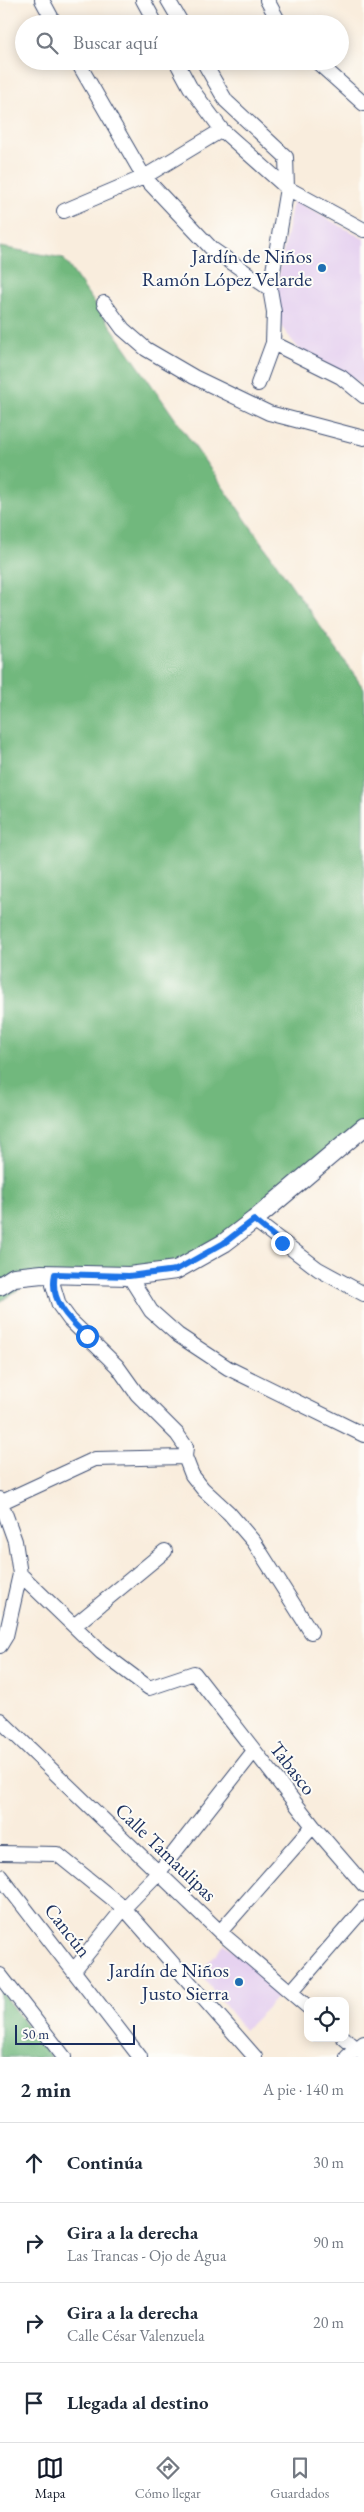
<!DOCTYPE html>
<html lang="es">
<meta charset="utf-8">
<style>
:root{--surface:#fff;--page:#f2f2f3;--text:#1f2937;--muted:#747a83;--line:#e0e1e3;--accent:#111827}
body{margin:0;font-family:"EB Garamond",serif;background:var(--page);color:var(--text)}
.controls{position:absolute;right:15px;bottom:15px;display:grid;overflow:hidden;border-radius:10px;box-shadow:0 2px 12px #0003}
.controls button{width:45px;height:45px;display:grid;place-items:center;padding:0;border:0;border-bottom:1px solid var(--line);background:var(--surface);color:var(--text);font:25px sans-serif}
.scale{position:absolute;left:15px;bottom:12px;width:120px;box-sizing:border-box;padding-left:5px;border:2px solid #1b2f5e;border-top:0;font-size:14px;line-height:18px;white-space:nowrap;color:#1b2f5e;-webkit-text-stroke:4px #fdfcf7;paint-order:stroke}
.stop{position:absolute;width:15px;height:15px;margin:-11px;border:4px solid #1a73e8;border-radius:50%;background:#fff}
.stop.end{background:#1a73e8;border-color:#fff;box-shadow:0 1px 5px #0008}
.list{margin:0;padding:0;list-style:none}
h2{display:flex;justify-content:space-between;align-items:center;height:65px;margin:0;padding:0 20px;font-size:21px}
h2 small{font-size:16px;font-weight:400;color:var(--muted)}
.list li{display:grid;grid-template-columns:32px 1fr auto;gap:15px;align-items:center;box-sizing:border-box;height:80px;padding:0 20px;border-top:1px solid var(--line)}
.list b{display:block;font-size:19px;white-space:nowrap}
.list p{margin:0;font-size:16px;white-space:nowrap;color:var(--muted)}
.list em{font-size:16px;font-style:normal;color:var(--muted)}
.icon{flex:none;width:28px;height:28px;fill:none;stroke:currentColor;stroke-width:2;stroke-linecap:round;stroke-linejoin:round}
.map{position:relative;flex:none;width:364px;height:2057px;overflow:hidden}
.search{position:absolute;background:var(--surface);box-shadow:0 2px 12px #0003;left:15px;right:15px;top:15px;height:55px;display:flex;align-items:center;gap:12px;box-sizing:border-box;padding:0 18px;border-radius:28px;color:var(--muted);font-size:19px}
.sheet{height:385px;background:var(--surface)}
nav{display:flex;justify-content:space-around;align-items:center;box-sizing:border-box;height:70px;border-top:1px solid var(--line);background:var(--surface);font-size:14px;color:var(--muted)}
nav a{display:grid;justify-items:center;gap:2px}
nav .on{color:var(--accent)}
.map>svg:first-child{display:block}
.built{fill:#e6d2f0}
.forest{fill:#71b87d;stroke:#46746e}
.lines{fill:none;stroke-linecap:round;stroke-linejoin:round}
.minor-casing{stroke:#3c4c71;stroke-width:16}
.tertiary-casing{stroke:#3c4c71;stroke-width:20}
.minor{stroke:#fff;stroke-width:14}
.tertiary{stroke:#fff;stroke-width:18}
.route{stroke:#1a73e8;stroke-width:6}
.poi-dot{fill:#1f6fb2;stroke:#fdfcf7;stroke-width:2}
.labels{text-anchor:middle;stroke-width:4;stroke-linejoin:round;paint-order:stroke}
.poi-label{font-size:20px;fill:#1b2f5e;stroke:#fdfcf7;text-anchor:end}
.street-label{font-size:20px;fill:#1b2f5e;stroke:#fdfcf7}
</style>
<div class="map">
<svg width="364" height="2057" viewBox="0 0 364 2057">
<rect width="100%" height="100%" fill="#fdfcf7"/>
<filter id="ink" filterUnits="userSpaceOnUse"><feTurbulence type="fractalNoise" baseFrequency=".02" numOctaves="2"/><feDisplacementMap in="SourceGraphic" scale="10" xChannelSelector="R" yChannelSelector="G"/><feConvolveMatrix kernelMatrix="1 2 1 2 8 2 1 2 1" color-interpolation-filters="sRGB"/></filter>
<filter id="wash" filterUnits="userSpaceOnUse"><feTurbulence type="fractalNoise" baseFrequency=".0096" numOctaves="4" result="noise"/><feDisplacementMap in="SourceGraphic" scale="20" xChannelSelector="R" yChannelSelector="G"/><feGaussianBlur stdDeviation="1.12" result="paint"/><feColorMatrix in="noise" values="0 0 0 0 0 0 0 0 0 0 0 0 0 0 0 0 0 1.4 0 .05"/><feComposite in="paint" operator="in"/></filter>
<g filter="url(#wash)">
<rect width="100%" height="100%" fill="#f9eddd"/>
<path class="built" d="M 293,200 L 364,239 L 364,385 L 298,348 L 280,325 L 275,296 Z
M 225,1944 L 283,1992 L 244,2030 L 199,1972 Z"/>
<path class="forest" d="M 0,247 L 63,258 L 364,689 L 364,1131 L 184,1265 L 38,1276 L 0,1302 Z
M 0,1991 L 51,2057 L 0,2057 Z"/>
</g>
<g filter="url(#ink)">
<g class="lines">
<defs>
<path id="minor" d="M 42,0 L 55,24
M 143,0 L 156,24
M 168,0 L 182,24
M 267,0 L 280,24
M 77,61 L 144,177 L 212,249 L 270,289
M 176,61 L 190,87 L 222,130 L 287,188 L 270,289 L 274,312 L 273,343 L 341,377 L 364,396
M 203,61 L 226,101 L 286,157 L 287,188 L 364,230
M 316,61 L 364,104
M 64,211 L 144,177 L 222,130
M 104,303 L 123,329 L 146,349 L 194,377 L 269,413 L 364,438
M 258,384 L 273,343
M 254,1220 L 318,1269 L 364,1294
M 55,1274 L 53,1285 L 59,1305 L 70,1320 L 117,1366 L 137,1394 L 177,1434 L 186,1447 L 185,1457 L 192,1475 L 203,1489 L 229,1513 L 254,1542 L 311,1632
M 129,1276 L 151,1311 L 178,1335 L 228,1368 L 364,1435
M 0,1499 L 15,1541 L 20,1574 L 6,1636 L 0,1646
M 0,1503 L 95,1459 L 185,1457
M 20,1574 L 101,1652 L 149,1688 L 194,1673 L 313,1826 L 364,1885
M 74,1626 L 165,1551
M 0,1720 L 220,1932 L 308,2007
M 0,1853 L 57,1854 L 124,1908 L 255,2057
M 0,1876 L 140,2057
M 220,1932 L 313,1826
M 74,1970 L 124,1908 L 159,1872 L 254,1751
M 0,1975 L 64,2057
M 291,1992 L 364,1908
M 344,2038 L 364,2055
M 347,2057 L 364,2043"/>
<path id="tertiary" d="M 0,1286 L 14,1277 L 42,1274 L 129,1276 L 176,1270 L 224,1243 L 254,1220 L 364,1127"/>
</defs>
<use href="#minor" class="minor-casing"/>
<use href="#tertiary" class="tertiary-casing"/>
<use href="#minor" class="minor"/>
<use href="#tertiary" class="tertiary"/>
</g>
</g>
<g class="lines" filter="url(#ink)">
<path class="route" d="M 87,1336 C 69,1320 49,1300 55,1274 L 129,1276 L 176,1270 L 224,1243 L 254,1220 L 282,1243"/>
</g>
<g class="poi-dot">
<circle cx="322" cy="268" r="5"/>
<circle cx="239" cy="1982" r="5"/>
</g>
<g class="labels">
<g class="poi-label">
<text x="312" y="263">Jardín de Niños<tspan x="312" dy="23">Ramón López Velarde</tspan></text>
<text x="229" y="1977">Jardín de Niños<tspan x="229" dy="23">Justo Sierra</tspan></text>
</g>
<g class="street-label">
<text transform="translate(293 1768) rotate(52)" y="7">Tabasco</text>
<text transform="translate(166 1852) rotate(44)" y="7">Calle Tamaulipas</text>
<text transform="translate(68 1930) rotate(52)" y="7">Cancún</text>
</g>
</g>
</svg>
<div class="controls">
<button><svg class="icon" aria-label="locate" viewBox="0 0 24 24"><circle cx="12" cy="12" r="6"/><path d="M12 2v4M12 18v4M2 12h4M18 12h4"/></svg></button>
</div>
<div class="scale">50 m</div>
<div class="stop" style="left:87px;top:1336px"></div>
<div class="stop end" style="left:282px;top:1243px"></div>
<div class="search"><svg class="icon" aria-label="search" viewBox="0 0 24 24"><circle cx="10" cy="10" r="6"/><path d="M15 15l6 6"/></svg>Buscar aquí</div>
</div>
<section class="sheet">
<h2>2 min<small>A pie · 140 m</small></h2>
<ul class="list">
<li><svg class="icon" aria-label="ahead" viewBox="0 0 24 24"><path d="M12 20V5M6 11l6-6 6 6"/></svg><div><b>Continúa</b></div><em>30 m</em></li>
<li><svg class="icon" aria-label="right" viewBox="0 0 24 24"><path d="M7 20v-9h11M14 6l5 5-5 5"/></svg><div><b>Gira a la derecha</b><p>Las Trancas - Ojo de Agua</p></div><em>90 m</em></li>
<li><svg class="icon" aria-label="right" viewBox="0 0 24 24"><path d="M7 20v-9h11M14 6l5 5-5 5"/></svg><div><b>Gira a la derecha</b><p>Calle César Valenzuela</p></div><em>20 m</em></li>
<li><svg class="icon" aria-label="arrive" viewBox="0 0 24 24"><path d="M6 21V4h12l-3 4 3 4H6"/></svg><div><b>Llegada al destino</b></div></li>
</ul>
</section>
<nav>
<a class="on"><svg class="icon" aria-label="map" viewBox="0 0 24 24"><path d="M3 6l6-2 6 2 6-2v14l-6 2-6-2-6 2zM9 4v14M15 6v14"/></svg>Mapa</a>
<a><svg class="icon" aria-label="directions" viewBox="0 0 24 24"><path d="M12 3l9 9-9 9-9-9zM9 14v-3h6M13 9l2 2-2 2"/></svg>Cómo llegar</a>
<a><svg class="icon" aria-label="saved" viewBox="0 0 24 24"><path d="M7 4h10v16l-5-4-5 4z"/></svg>Guardados</a>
</nav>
